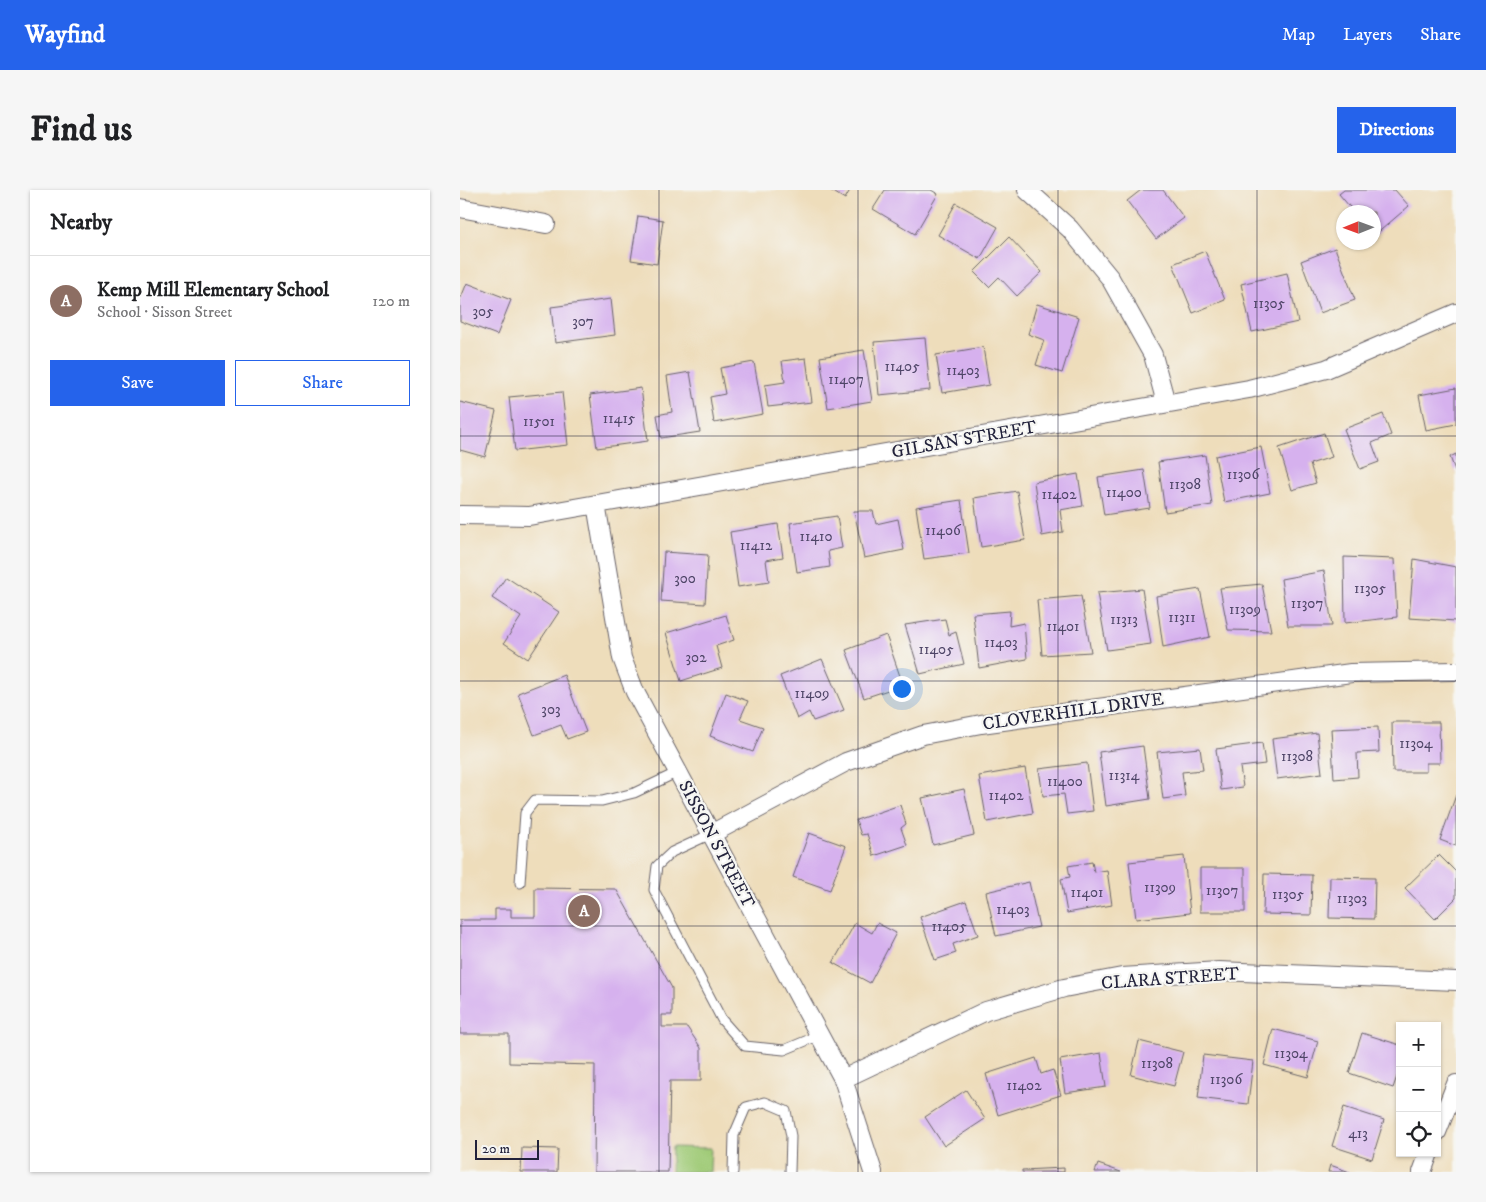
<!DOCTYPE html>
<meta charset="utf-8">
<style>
:root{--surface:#fff;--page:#f6f6f6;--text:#202124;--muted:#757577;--line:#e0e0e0;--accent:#2563eb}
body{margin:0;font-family:"IM FELL DW Pica",serif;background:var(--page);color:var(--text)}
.controls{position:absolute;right:15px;bottom:15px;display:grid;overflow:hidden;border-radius:0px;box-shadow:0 1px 4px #0004}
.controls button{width:45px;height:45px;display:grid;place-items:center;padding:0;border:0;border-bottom:1px solid var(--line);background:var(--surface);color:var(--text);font:25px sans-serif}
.compass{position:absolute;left:876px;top:15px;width:45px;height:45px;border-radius:50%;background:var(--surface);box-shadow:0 1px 4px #0004;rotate:269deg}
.scale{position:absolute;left:15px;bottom:12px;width:64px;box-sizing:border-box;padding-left:5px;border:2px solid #22223b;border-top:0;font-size:14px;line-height:18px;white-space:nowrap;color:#22223b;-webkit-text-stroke:4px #f6f6f2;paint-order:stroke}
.you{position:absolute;left:441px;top:498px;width:18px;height:18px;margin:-12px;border:4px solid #fff;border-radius:50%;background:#1a73e8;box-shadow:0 0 0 8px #1a73e833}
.badge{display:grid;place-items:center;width:32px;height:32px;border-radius:50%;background:var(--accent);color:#fff;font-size:16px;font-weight:700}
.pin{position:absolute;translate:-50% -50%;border:2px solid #fff;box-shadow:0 1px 5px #0006}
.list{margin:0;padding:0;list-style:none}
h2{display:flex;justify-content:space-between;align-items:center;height:65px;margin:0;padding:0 20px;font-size:21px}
h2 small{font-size:16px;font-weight:400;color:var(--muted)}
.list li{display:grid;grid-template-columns:32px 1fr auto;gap:15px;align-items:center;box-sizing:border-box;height:90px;padding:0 20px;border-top:1px solid var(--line)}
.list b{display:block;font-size:19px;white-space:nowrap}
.list p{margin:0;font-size:16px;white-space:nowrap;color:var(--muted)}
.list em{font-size:16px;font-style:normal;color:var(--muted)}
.actions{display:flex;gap:10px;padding:15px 20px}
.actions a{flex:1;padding:11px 0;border:1px solid var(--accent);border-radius:0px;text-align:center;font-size:18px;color:var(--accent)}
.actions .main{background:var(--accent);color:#fff}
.icon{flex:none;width:28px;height:28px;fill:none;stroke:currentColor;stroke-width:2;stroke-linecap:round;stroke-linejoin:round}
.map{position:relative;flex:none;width:996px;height:982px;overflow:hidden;border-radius:0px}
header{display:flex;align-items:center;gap:30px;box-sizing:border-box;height:70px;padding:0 25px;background:var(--accent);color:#fff}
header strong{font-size:24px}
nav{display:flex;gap:28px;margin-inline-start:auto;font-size:18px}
.intro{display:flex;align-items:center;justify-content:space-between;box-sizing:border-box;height:120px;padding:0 30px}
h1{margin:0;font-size:35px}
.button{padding:12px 22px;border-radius:0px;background:var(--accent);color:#fff;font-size:18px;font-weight:700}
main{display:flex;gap:30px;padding:0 30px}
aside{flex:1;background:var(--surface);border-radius:0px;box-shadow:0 1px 4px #0004}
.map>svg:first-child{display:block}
.green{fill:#9fca76;stroke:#607658}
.building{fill:#d6b1ee}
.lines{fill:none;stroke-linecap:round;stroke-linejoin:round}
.lane-casing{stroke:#696368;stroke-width:11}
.street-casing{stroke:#696368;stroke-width:20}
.lane{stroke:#fff;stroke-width:9}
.street{stroke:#fff;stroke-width:18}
.grid{fill:none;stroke:#22223b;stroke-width:1;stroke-opacity:0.55}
.labels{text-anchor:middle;stroke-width:4.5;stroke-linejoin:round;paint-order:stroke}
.number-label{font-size:15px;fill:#4f4668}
.street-label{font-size:18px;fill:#22223b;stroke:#f6f6f2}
</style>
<header>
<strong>Wayfind</strong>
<nav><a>Map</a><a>Layers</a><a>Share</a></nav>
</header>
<div class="intro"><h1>Find us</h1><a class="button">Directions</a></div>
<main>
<aside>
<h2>Nearby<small></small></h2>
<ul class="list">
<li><span class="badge" style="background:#8d6e63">A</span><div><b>Kemp Mill Elementary School</b><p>School · Sisson Street</p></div><em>120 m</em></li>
</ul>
<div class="actions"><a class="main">Save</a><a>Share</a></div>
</aside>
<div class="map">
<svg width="996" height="982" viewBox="0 0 996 982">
<rect width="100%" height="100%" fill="#f6f6f2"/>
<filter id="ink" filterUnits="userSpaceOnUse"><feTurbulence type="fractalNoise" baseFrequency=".02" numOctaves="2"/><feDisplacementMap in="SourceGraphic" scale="10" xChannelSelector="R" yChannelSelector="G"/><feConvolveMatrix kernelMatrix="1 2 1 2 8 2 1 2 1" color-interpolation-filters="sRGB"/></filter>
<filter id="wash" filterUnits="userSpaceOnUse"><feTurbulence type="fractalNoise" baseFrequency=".0096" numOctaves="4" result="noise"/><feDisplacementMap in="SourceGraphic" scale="20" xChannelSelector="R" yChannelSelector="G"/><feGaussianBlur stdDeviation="1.12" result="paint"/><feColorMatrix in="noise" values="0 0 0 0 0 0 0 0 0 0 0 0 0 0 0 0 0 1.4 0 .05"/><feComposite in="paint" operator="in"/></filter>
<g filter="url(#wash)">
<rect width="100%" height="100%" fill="#edb"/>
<path class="green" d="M 212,957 L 251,958 L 250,982 L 211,982 Z"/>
<g id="blocks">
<path class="building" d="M 370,0 L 390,0 L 385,9 Z
M 425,0 L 471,0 L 478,4 L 455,44 L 413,19 Z
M 681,0 L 703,0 L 724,28 L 696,49 L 667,11 Z
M 884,0 L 935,0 L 949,16 L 914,46 L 914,22 L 894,22 L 879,4 Z
M 496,13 L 538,37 L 520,69 L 478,45 Z
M 178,26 L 203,30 L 197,74 L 171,70 Z
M 549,47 L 582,82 L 557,106 L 539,87 L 529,97 L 514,82 Z
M 875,58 L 895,110 L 860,123 L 841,71 Z
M 745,61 L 765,110 L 733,123 L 713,74 Z
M 827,83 L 838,132 L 792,142 L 781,94 Z
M 7,93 L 51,110 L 37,145 L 0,131 L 0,110 Z
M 151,109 L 155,145 L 95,153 L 91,117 Z
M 577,114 L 619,127 L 602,183 L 576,175 L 584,150 L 568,144 Z
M 465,148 L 470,200 L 419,205 L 414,152 Z
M 523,157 L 529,195 L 482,203 L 476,165 Z
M 404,160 L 412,211 L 368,218 L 360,167 Z
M 346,168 L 352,212 L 308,217 L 305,195 L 325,192 L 322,171 Z
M 294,172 L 303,224 L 254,233 L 250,207 L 265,204 L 260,178 Z
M 230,182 L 240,242 L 201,248 L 197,225 L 212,222 L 207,186 Z
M 181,198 L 188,251 L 137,258 L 130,205 Z
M 996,198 L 996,234 L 966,240 L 959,205 Z
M 102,202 L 108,255 L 55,261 L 49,207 Z
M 0,212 L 36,221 L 25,267 L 0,260 Z
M 923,224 L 931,245 L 912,253 L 919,272 L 900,279 L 884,239 Z
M 864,243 L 872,267 L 850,274 L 856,293 L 832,300 L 819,258 Z
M 801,257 L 810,303 L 764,312 L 755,266 Z
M 996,264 L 996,283 L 990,267 Z
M 745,265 L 752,315 L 705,322 L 698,272 Z
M 684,280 L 690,318 L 644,325 L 638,287 Z
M 618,284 L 623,316 L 600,320 L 603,342 L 582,346 L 574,292 Z
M 557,301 L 565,350 L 521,357 L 514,308 Z
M 501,310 L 509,363 L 464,369 L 456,317 Z
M 394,321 L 413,321 L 416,334 L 438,329 L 444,360 L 404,368 Z
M 377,326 L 382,358 L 368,361 L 370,377 L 337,382 L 330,333 Z
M 318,334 L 323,367 L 306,370 L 309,392 L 278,397 L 270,342 Z
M 204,362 L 248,365 L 245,414 L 201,411 Z
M 884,367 L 934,369 L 937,427 L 885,433 Z
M 954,369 L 996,377 L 996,431 L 949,428 Z
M 864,381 L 872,436 L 828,436 L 821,389 Z
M 46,387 L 99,422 L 68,469 L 44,453 L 61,427 L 32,408 Z
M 802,394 L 811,441 L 768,440 L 760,398 Z
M 682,399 L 691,454 L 647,460 L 637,403 Z
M 740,399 L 750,447 L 703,457 L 696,406 Z
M 621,406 L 631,462 L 582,465 L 577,410 Z
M 550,421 L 549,436 L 564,433 L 567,469 L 519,478 L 513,424 Z
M 266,425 L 274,450 L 256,456 L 262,478 L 221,491 L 206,443 Z
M 485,429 L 489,445 L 496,442 L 504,474 L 460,484 L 445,435 Z
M 426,445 L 443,495 L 404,508 L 386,460 Z
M 362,469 L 384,520 L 353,531 L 349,522 L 337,529 L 320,486 Z
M 104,485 L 126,542 L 107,549 L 101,535 L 74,545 L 58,503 Z
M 266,503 L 288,511 L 280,529 L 303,537 L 293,562 L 250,546 Z
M 932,532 L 979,532 L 980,573 L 966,573 L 966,582 L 933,582 Z
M 918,537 L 919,562 L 897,563 L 898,587 L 874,589 L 871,539 Z
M 857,543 L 862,583 L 817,589 L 812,549 Z
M 802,553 L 805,574 L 780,577 L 783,597 L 761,600 L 756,559 Z
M 683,556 L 690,609 L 646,616 L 639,562 Z
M 740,558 L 743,580 L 722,582 L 725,606 L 703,609 L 697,562 Z
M 627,573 L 633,621 L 607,624 L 604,604 L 583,606 L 579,579 Z
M 565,578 L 573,623 L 527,632 L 519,586 Z
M 504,599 L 514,645 L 473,655 L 462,608 Z
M 996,605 L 996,656 L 980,650 Z
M 440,615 L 446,634 L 441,638 L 447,655 L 414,666 L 407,644 L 401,645 L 396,630 Z
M 349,643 L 386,656 L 370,700 L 333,687 Z
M 979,665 L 996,682 L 996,708 L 975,729 L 945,698 Z
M 724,666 L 730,723 L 676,729 L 669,672 Z
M 632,672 L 634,682 L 647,680 L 652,715 L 607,723 L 601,689 L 610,687 L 608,676 Z
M 740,678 L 785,678 L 785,722 L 740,722 Z
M 804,684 L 852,685 L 851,725 L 803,724 Z
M 870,687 L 915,688 L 914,729 L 869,728 Z
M 569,692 L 579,737 L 536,746 L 526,702 Z
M 75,698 L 156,699 L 212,798 L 212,825 L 202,825 L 202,837 L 227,837 L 241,858 L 241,891 L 210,891 L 208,982 L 134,982 L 135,875 L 49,873 L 49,844 L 0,844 L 0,730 L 35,730 L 35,719 L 51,719 L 51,727 L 75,727 Z
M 506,711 L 518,745 L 493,754 L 496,763 L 475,770 L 460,727 Z
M 395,733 L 412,743 L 417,733 L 436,743 L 410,793 L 373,773 Z
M 813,839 L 858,851 L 848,887 L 804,875 Z
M 902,843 L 940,855 L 940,878 L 933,898 L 889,883 Z
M 679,851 L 723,862 L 714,896 L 671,885 Z
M 641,863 L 646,897 L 605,903 L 600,870 Z
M 743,865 L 793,871 L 788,914 L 738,908 Z
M 576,868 L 581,884 L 593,880 L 601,905 L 538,925 L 526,884 Z
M 506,900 L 525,929 L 484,956 L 465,927 Z
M 884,917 L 924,930 L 912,969 L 872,956 Z
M 62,958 L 98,959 L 97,982 L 61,982 Z
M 638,974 L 661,982 L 635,982 Z
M 870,975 L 890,982 L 868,982 Z
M 604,978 L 604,982 L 562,982 L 562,980 Z"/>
</g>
</g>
<g filter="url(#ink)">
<use href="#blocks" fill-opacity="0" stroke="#696368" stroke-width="1"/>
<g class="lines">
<defs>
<path id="lane" d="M 251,644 L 212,662 L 197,676 L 194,700 L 262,830 L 285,856 L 324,860 L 360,845
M 60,693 L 65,623 L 75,610 L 142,611 L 174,603 L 218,582
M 273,982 L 274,945 L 286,917 L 305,912 L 326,921 L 331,946 L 330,982"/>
<path id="street" d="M 567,0 L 610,39 L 650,88 L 693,165 L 706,213
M 0,18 L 86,34
M 136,314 L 162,468 L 175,502 L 383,889 L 413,982
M 0,325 L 69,326 L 789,199 L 866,179 L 996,123
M 251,644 L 386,572 L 463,545 L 521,534 L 891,483 L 996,481
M 383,889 L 526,821 L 604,798 L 662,787 L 759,781 L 996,791
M 977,942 L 996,894
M 962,982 L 969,963"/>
</defs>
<use href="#lane" class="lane-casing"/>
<use href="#street" class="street-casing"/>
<use href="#lane" class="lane"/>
<use href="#street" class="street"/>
</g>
</g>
<path class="grid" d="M 199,0 L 199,982M 398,0 L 398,982M 598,0 L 598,982M 797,0 L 797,982M 0,246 L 996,246M 0,491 L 996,491M 0,736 L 996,736"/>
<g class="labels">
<g class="number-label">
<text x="809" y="118">11305</text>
<text x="23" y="126">305</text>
<text x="123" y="136">307</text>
<text x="442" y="181">11405</text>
<text x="503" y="185">11403</text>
<text x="386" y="194">11407</text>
<text x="159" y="233">11415</text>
<text x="79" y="236">11501</text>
<text x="783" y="289">11306</text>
<text x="725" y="299">11308</text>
<text x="664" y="307">11400</text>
<text x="599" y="309">11402</text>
<text x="483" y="345">11406</text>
<text x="356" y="351">11410</text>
<text x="296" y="360">11412</text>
<text x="225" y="393">300</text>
<text x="910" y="403">11305</text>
<text x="847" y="418">11307</text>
<text x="785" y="424">11309</text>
<text x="722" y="432">11311</text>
<text x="664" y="434">11313</text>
<text x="603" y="441">11401</text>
<text x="541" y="457">11403</text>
<text x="476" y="464">11405</text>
<text x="236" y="472">302</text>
<text x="352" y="508">11409</text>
<text x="91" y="524">303</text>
<text x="956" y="558">11304</text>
<text x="837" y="571">11308</text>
<text x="664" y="590">11314</text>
<text x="605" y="596">11400</text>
<text x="546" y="610">11402</text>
<text x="700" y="702">11309</text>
<text x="762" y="705">11307</text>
<text x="627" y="707">11401</text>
<text x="828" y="709">11305</text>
<text x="892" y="713">11303</text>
<text x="553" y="724">11403</text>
<text x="489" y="741">11405</text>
<text x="831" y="868">11304</text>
<text x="697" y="878">11308</text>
<text x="766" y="894">11306</text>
<text x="564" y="900">11402</text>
<text x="898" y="948">413</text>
</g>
<g class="street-label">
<text transform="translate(504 249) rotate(-10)" y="6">GILSAN STREET</text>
<text transform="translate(613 521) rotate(-8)" y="6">CLOVERHILL DRIVE</text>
<text transform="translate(257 654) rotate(62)" y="6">SISSON STREET</text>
<text transform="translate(710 788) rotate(-4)" y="6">CLARA STREET</text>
</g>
</g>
</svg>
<div class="controls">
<button>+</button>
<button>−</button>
<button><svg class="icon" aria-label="locate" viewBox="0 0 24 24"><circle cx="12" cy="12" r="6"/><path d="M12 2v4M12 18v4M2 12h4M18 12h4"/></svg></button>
</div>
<svg class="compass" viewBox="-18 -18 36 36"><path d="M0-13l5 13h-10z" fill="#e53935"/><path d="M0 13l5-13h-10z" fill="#757577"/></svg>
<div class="scale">20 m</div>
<div class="you"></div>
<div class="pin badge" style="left:124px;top:721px;background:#8d6e63">A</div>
</div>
</main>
